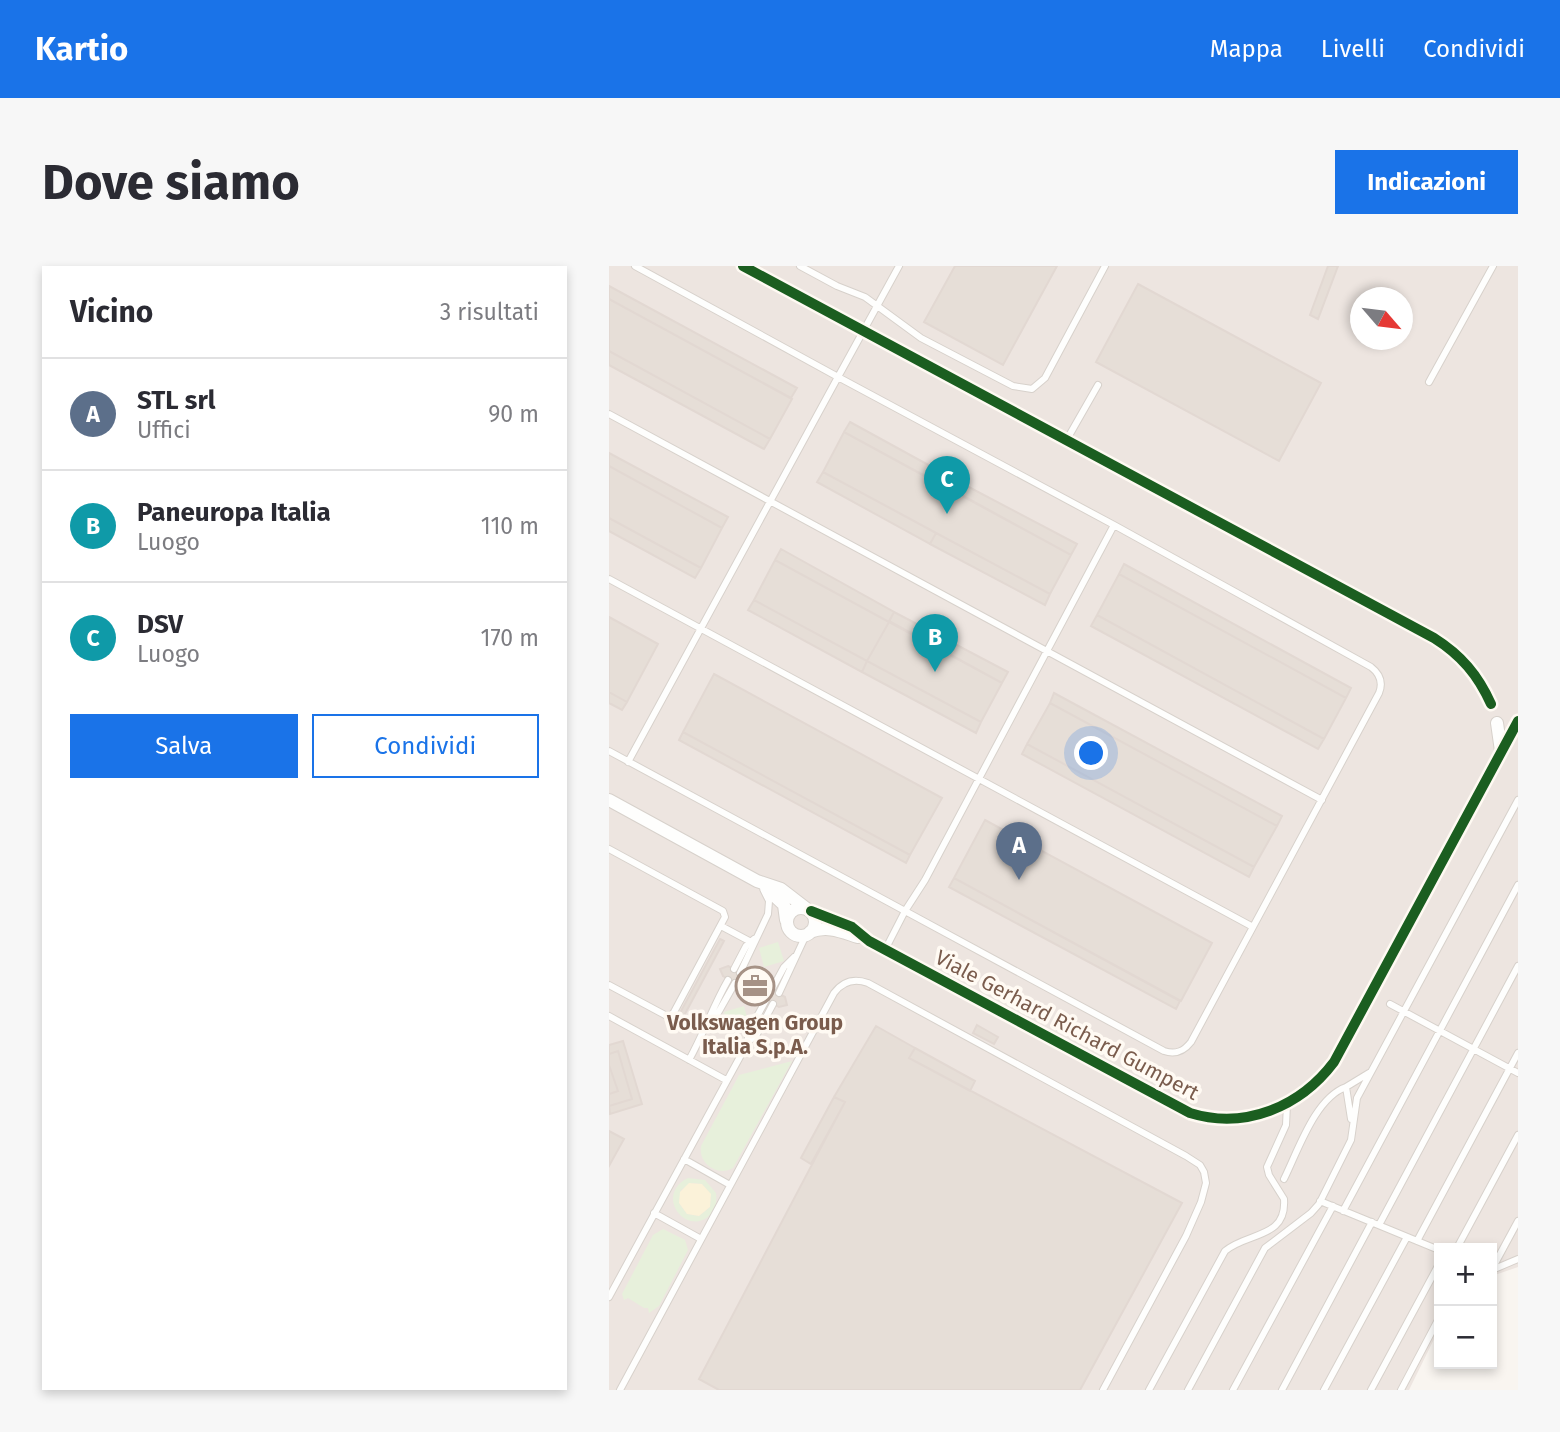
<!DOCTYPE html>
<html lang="it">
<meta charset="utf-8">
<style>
:root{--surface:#fff;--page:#f7f7f7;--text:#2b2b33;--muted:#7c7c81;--line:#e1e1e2;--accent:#1a73e8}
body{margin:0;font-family:"Fira Sans",sans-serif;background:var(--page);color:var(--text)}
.controls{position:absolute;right:21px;bottom:21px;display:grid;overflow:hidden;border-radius:0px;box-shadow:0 4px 10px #0003}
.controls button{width:63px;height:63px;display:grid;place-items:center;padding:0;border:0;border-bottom:2px solid var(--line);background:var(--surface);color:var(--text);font:35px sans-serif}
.compass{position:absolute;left:741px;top:21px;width:63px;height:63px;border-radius:50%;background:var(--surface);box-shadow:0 4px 10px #0003;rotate:118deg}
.you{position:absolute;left:483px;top:488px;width:24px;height:24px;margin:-18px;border:5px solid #fff;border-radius:50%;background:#1a73e8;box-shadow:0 0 0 10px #1a73e833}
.badge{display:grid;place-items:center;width:46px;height:46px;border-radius:50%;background:var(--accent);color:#fff;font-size:23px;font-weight:700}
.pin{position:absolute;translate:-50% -58px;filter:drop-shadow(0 2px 4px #0008)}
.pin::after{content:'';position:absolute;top:37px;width:24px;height:21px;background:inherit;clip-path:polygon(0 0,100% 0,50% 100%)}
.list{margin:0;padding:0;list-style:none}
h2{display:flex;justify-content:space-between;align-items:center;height:91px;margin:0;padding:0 28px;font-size:30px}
h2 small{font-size:23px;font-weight:400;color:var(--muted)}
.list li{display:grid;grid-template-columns:46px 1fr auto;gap:21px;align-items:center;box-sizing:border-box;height:112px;padding:0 28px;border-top:2px solid var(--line)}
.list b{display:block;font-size:26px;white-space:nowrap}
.list p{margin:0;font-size:23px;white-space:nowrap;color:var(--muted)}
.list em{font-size:23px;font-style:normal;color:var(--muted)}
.actions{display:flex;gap:14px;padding:21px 28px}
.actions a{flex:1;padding:16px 0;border:2px solid var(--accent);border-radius:0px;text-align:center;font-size:24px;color:var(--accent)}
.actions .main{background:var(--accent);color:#fff}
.map{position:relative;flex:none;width:909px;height:1124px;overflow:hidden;border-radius:0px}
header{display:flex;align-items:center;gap:42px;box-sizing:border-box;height:98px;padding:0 35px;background:var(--accent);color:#fff}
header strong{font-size:33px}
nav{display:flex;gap:38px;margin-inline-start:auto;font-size:24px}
.intro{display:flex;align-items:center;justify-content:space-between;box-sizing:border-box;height:168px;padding:0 42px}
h1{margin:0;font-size:49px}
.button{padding:18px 32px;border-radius:0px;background:var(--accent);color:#fff;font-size:24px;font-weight:700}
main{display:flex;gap:42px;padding:0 42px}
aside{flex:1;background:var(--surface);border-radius:0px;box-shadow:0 4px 10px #0003}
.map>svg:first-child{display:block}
.industrial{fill:#ede5e0;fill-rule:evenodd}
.green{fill:#e7f0db;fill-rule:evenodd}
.sand{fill:#fbf2d9}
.building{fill:#e6ded7;stroke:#e2d8d2;stroke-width:2}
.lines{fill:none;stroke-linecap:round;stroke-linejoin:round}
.lane-casing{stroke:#d7d1cb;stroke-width:8}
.street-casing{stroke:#d7d1cb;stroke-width:14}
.lane{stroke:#fefefd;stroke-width:6}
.street{stroke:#fefefd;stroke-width:12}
.cycleway-casing{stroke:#fffaf3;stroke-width:15}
.cycleway{stroke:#1b5e20;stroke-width:10}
.labels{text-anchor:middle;stroke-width:7;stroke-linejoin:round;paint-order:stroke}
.poi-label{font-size:21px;font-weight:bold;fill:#7a5c4d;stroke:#fffaf3}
.street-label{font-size:21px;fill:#7a5c4d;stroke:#fffaf3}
</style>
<header>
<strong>Kartio</strong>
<nav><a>Mappa</a><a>Livelli</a><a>Condividi</a></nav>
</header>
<div class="intro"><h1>Dove siamo</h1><a class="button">Indicazioni</a></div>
<main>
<aside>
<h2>Vicino<small>3 risultati</small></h2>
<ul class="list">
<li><span class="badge" style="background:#5c6f8a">A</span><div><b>STL srl</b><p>Uffici</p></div><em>90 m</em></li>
<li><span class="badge" style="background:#0f9aa8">B</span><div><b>Paneuropa Italia</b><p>Luogo</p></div><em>110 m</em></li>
<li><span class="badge" style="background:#0f9aa8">C</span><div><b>DSV</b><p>Luogo</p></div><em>170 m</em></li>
</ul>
<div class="actions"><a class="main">Salva</a><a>Condividi</a></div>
</aside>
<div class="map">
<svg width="909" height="1124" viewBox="0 0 909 1124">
<rect width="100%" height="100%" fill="#f9f5f0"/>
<path class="industrial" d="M 0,0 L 909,0 L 909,1001 L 883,1010 L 883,982 L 830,982 L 830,1063 L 800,1124 L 0,1124 ZM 752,32 L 794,32 L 794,74 L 752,74 Z"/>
<path class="green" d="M 169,676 L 175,695 L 155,701 L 150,682 Z
M 135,740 L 140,759 L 121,765 L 115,746 Z
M 183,795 L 124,902 C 109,911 89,898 92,880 L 130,809 Z
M 79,912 L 96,914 L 107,927 C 108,935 107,942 102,948 C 78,973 44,929 79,912 ZM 83,917 L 93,918 L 102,929 L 101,941 L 90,950 L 78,948 L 70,937 L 72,924 Z
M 54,963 L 76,974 L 79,984 L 50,1040 L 40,1047 L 39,1042 L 35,1042 L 19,1032 L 15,1034 L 13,1028 L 44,969 Z"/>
<path class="sand" d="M 80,917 L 93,918 L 102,928 L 101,941 L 90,950 L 78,948 L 70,937 L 71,926 Z"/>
<path class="building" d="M 346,0 L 448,0 L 394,99 L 315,56 Z
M 719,0 L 729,0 L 709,53 L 701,49 Z
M 529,18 L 712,117 L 670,195 L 487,96 Z
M 0,20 L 188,122 L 182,132 L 0,33 Z
M 0,33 L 183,133 L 161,173 L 0,85 Z
M 0,85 L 161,173 L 155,183 L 0,99 Z
M 241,156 L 354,218 L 348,228 L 235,166 Z
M 235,166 L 462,289 L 441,328 L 214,206 Z
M 0,187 L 119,251 L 113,262 L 0,200 Z
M 0,200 L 113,262 L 92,302 L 0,252 Z
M 214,206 L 327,267 L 321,278 L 208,216 Z
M 354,218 L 468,278 L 462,289 L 349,227 Z
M 0,252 L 92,302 L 86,312 L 0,265 Z
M 327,267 L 441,328 L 436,339 L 321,278 Z
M 172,283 L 285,346 L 280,356 L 166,294 Z
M 166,294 L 280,356 L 258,395 L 145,334 Z
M 515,298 L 742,422 L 737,432 L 510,308 Z
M 510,308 L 737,432 L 715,473 L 488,349 Z
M 145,334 L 258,395 L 253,406 L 139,344 Z
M 285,346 L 399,406 L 393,417 L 280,355 Z
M 488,349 L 715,473 L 709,483 L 482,360 Z
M 0,351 L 49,378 L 18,436 L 0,426 Z
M 280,356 L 393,417 L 372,456 L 258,395 Z
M 258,395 L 372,456 L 367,467 L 253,406 Z
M 105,408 L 333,532 L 301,589 L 74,466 Z
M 0,426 L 18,436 L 13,444 L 0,437 Z
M 445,427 L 673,550 L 668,560 L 441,437 Z
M 441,437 L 668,560 L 645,601 L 418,478 Z
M 74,466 L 301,589 L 297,597 L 70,474 Z
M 418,478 L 645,601 L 640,611 L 413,488 Z
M 376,554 L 603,677 L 572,735 L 345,612 Z
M 345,612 L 571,735 L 567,743 L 340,621 Z
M 111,673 L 115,675 L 69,761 L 65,758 Z
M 119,700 L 138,710 L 138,713 L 134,715 L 135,719 L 132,720 L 114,710 L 111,703 Z
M 151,710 L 156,727 L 139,732 L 134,715 Z
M 157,721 L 176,731 L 178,739 L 170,741 L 152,731 L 151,728 L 156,727 L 154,722 Z
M 368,759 L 389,771 L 385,778 L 364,767 Z
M 267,760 L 306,782 L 300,792 L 573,937 L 471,1124 L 110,1124 L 90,1113 L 236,836 L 225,831 Z
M 14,775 L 33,838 L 1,848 L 0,840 L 23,833 L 9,785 L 0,788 L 0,779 Z
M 306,782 L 366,815 L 361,825 L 300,792 Z
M 9,785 L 23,833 L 0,840 L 0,828 L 9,825 L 0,799 L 0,788 Z
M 0,799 L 9,825 L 0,828 Z
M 225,831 L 236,836 L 202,898 L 192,892 Z
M 0,865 L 15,873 L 0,900 Z"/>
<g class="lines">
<defs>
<path id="lane" d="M 26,0 L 229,111 L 290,0
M 191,0 L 228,20 L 256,31 L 312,72 L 404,120 L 423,123 L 436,112 L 496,0
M 820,116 L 884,0
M 0,148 L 713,534
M 457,175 L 489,119
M 505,259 L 762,401 C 771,408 774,417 770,427 L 582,776 C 575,785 567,789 555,785 L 296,645 L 316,614 Z
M 0,313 L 644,661
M 0,485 L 296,645 L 276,684
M 19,496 L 229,111 L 505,259
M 0,583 L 114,645 L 116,651 L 65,746 L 61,750 L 56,749 L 0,719
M 112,660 L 142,676
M 125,703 L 137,680 L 145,673
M 131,707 L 159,648 L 160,635 L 155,625
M 163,723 L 175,701 L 185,691
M 170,727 L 197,669
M 781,738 L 909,807
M 0,750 L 117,814
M 101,756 L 109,747 L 126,717
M 139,776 L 148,768 L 164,738
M 80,794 C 95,767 104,740 119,714
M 742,853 L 737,821 L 760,807
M 75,893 L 121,919
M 675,913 C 689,885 706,832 737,821
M 711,935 L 830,984
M 734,945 L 909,619
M 45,947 L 92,973
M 770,959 L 909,700
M 808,975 L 909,787
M 848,982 L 909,869
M 883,1003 L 909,955
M 883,1004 L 909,993
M 0,1031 L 138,778 L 140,765 L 157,734
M 11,1124 L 225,727 C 234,715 245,712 259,717 L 577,890 L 591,899 L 595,906 L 597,917 L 592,936 L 577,970 L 494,1124
M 540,1124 L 616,985 C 638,966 678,973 675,933 L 660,909 L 658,901 L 677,859 L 678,838
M 579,1124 L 656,982 L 702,947 L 710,938 L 742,874 L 748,832 L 909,534
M 624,1124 L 724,940
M 673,1124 L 763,956
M 715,1124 L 798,971
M 762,1124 L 830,998
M 792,1124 L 830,1052"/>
<path id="street" d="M 134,0 L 825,372 C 852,389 869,409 882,438
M 888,457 L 892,485
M 0,534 L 148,615 L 172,623 L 198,643
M 157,622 L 175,639 L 177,654
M178 656a14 14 0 1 1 28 0a14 14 0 1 1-28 0Z
M 202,645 L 243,661 L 260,675 L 581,847 C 636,864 691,841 725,796 L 909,455
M 201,666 C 219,659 233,666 249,671"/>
</defs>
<use href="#lane" class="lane-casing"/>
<use href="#street" class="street-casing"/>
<use href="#lane" class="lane"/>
<use href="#street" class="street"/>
<defs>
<path id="cycleway" d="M 134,0 L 825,372 C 852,389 869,409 882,438
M 202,645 L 243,661 L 260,675 L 581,847 C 636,864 691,841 725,796 L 909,455"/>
</defs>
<use href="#cycleway" class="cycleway-casing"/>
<use href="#cycleway" class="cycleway"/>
</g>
<defs>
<symbol id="office-ring" viewBox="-11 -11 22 22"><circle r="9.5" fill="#fffaf3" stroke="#a69286" stroke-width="1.5"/><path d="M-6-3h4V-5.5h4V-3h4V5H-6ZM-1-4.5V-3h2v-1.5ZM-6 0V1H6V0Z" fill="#a69286"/></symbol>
</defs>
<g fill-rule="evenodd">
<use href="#office-ring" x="124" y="698" width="44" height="44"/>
</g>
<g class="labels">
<g class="poi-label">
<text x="146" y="764">Volkswagen Group<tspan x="146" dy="24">Italia S.p.A.</tspan></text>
</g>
<g class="street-label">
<text transform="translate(458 759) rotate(28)" y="7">Viale Gerhard Richard Gumpert</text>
</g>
</g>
</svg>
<div class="controls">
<button>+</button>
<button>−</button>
</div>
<svg class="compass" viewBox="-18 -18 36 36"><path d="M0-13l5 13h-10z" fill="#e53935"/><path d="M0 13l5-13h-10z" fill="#7c7c81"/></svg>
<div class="you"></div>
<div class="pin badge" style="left:410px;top:614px;background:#5c6f8a">A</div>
<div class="pin badge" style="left:326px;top:406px;background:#0f9aa8">B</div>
<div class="pin badge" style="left:338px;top:248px;background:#0f9aa8">C</div>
</div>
</main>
